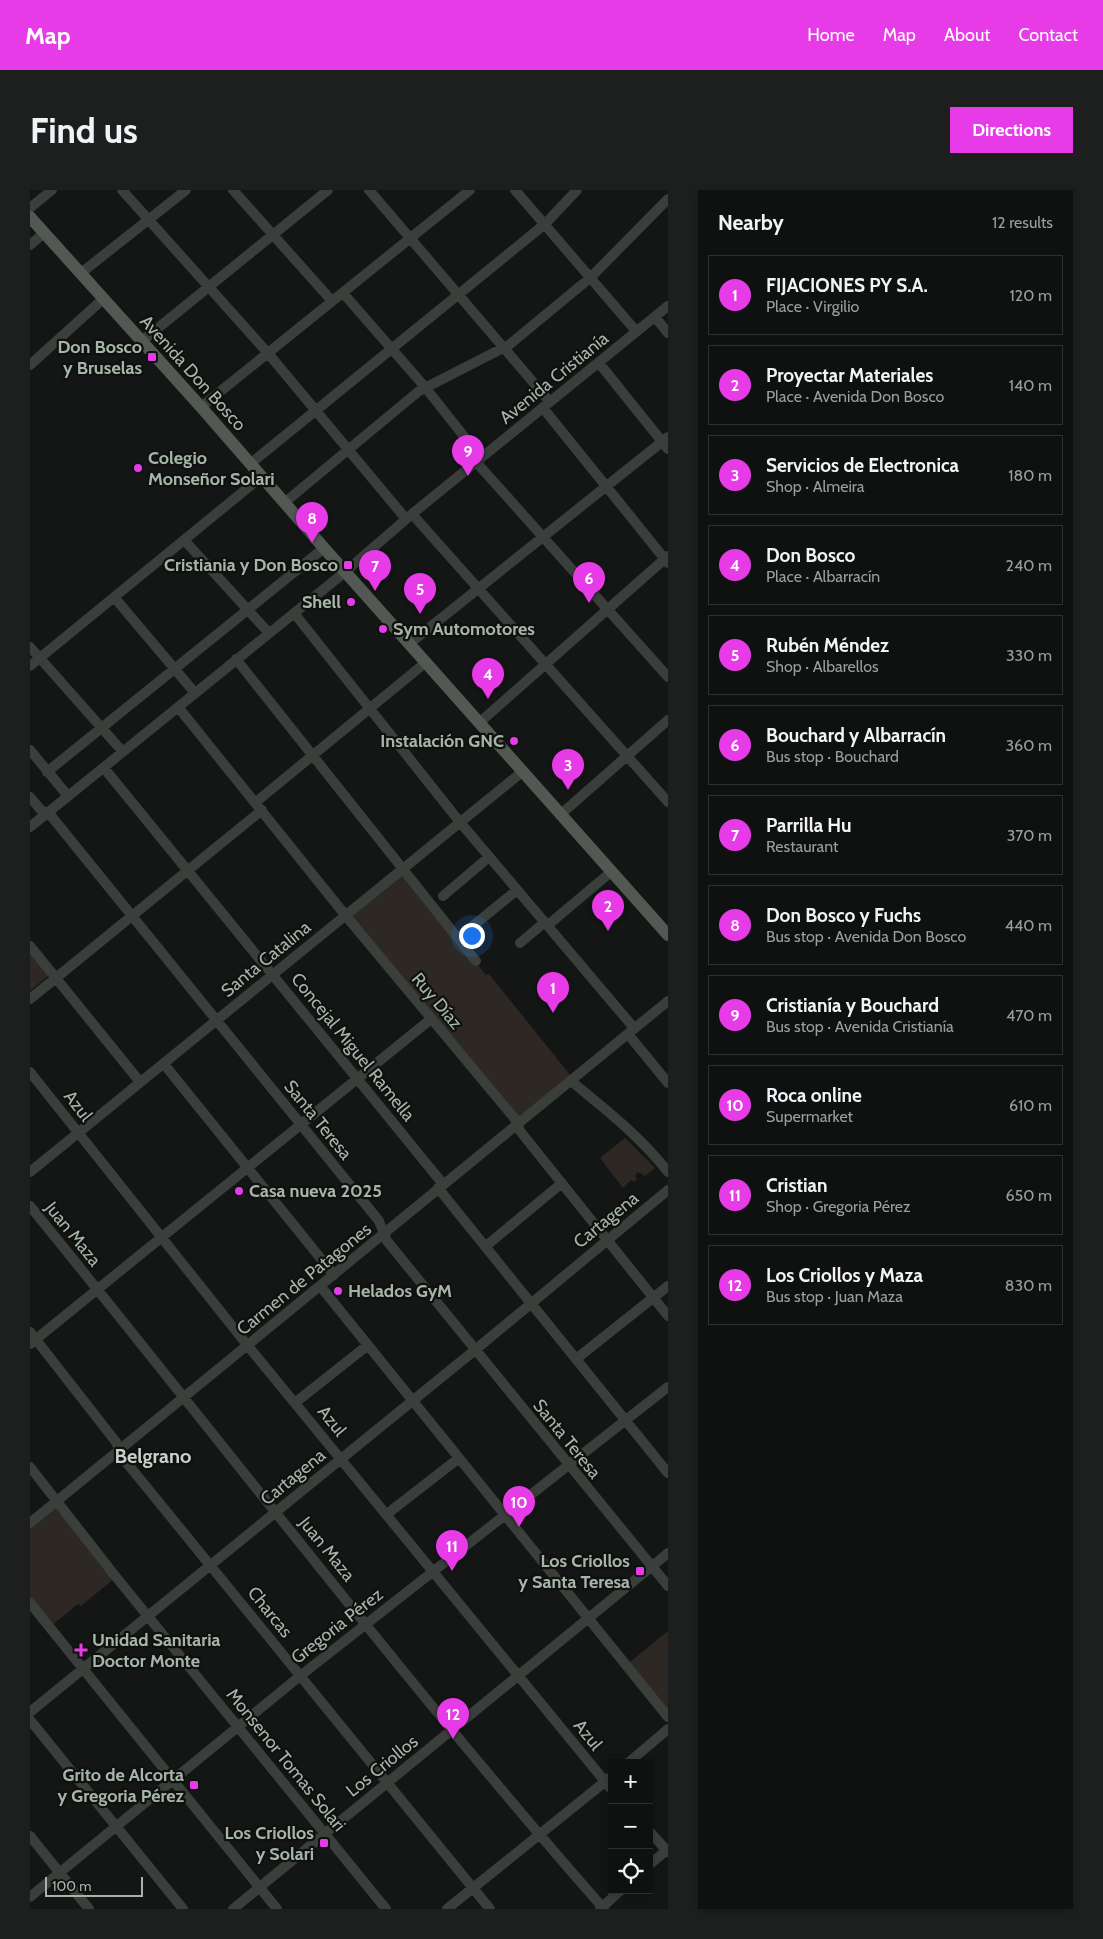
<!DOCTYPE html>
<meta charset="utf-8">
<style>
:root{--surface:#0f1010;--page:#1d1e1e;--text:#f1f3f6;--muted:#9b9d9f;--line:#2f3030;--accent:#e63be7}
body{margin:0;font-family:Cabin,sans-serif;background:var(--page);color:var(--text)}
.controls{position:absolute;right:15px;bottom:15px;display:grid;overflow:hidden;border-radius:0px;box-shadow:0 2px 8px #0003}
.controls button{width:45px;height:45px;display:grid;place-items:center;padding:0;border:0;border-bottom:1px solid var(--line);background:var(--surface);color:var(--text);font:25px sans-serif}
.scale{position:absolute;left:15px;bottom:12px;width:98px;box-sizing:border-box;padding-left:5px;border:2px solid #a6b5a7;border-top:0;font-size:14px;line-height:18px;white-space:nowrap;color:#a6b5a7;-webkit-text-stroke:4px #0f1110;paint-order:stroke}
.you{position:absolute;left:441px;top:745px;width:18px;height:18px;margin:-12px;border:4px solid #fff;border-radius:50%;background:#1a73e8;box-shadow:0 0 0 8px #1a73e833}
.badge{display:grid;place-items:center;width:32px;height:32px;border-radius:50%;background:var(--accent);color:#fff;font-size:16px;font-weight:700}
.pin{position:absolute;translate:-50% -41px;filter:drop-shadow(0 1px 2px #0008)}
.pin::after{content:'';position:absolute;top:26px;width:18px;height:15px;background:inherit;clip-path:polygon(0 0,100% 0,50% 100%)}
.list{margin:0;padding:0;list-style:none}
h2{display:flex;justify-content:space-between;align-items:center;height:65px;margin:0;padding:0 20px;font-size:21px}
h2 small{font-size:16px;font-weight:400;color:var(--muted)}
.list li{display:grid;grid-template-columns:32px 1fr auto;gap:15px;align-items:center;box-sizing:border-box;height:80px;margin:0 10px 10px;padding:0 10px;border:1px solid var(--line);border-radius:0px}
.list b{display:block;font-size:19px;white-space:nowrap}
.list p{margin:0;font-size:16px;white-space:nowrap;color:var(--muted)}
.list em{font-size:16px;font-style:normal;color:var(--muted)}
.icon{flex:none;width:28px;height:28px;fill:none;stroke:currentColor;stroke-width:2;stroke-linecap:round;stroke-linejoin:round}
.map{position:relative;flex:none;width:638px;height:1719px;overflow:hidden;border-radius:0px}
header{display:flex;align-items:center;gap:30px;box-sizing:border-box;height:70px;padding:0 25px;background:var(--accent);color:#fff}
header strong{font-size:24px}
nav{display:flex;gap:28px;margin-inline-start:auto;font-size:18px}
.intro{display:flex;align-items:center;justify-content:space-between;box-sizing:border-box;height:120px;padding:0 30px}
h1{margin:0;font-size:35px}
.button{padding:12px 22px;border-radius:0px;background:var(--accent);color:#fff;font-size:18px;font-weight:700}
main{display:flex;gap:30px;padding:0 30px}
aside{flex:1;background:var(--surface);border-radius:0px;box-shadow:0 2px 8px #0003}
.map>svg:first-child{display:block}
.green{fill:#2d2824}
.lines{fill:none;stroke-linecap:round;stroke-linejoin:round}
.minor{stroke:#3a3f3b;stroke-width:10}
.major{stroke:#515952;stroke-width:12}
.poi-dot{fill:#e63be7;stroke:#0f1110;stroke-width:2}
.labels{text-anchor:middle;stroke-width:4.5;stroke-linejoin:round;paint-order:stroke}
.poi-label{font-size:18px;font-weight:bold;fill:#a6b5a7;stroke:#0f1110;text-anchor:end}
.street-label{font-size:18px;fill:#a6b5a7;stroke:#0f1110}
.quarter-label{font-size:20px;font-weight:bold;fill:#c7d1c8;stroke:#0f1110}
</style>
<header>
<strong>Map</strong>
<nav><a>Home</a><a>Map</a><a>About</a><a>Contact</a></nav>
</header>
<div class="intro"><h1>Find us</h1><a class="button">Directions</a></div>
<main>
<div class="map">
<svg width="638" height="1719" viewBox="0 0 638 1719">
<rect width="100%" height="100%" fill="#141615"/>
<path class="green" d="M 369,685 L 375,686 L 456,785 L 459,784 L 541,886 L 492,926 L 487,927 L 321,725 Z
M 0,761 L 20,784 L 0,801 Z
M 595,948 L 625,978 L 615,986 L 608,982 L 605,986 L 607,989 L 604,992 L 601,990 L 593,998 L 570,968 Z
M 27,1311 L 86,1387 L 51,1416 L 48,1414 L 20,1437 L 0,1413 L 0,1333 Z
M 638,1441 L 638,1527 L 595,1476 Z"/>
<g class="lines">
<path class="minor" d="M 92,0 L 237,162 L 376,329
M 203,0 L 302,111
M 339,0 L 520,212
M 485,0 L 606,141
M 0,18 L 22,0
M 0,55 L 14,43
M 51,83 L 156,0
M 313,103 L 395,197 L 451,268
M 625,127 L 638,143
M 112,151 L 298,0
M 569,173 L 638,259
M 0,175 L 73,109
M 171,217 L 440,0
M 513,218 L 638,373
M 446,272 L 638,487
M 220,274 L 515,34 L 547,0
M 254,313 L 389,201 L 479,155 L 560,88 L 638,9
M 382,324 L 638,612
M 155,351 L 239,443
M 84,407 L 165,503
M 264,423 L 429,631 L 604,838
M 379,454 L 638,247
M 0,457 L 93,562
M 206,469 L 446,771
M 0,476 L 231,287
M 148,517 L 316,726 L 485,929 L 490,941 L 638,1126
M 449,533 L 638,366
M 0,560 L 38,606
M 74,578 L 413,994
M 17,582 L 294,358
M 0,607 L 10,619 L 22,627 L 349,1031 L 357,1051 L 638,1396
M 226,612 L 395,473
M 530,625 L 638,530
M 0,637 L 315,382 L 382,324 L 638,116
M 413,706 L 459,667
M 518,735 L 581,682
M 428,748 L 487,700
M 490,753 L 515,732
M 0,756 L 110,892
M 0,809 L 232,620
M 598,844 L 638,893
M 134,874 L 304,1085
M 0,882 L 218,1156 L 582,1600
M 541,891 C 575,919 611,947 638,982
M 0,982 L 492,582
M 408,998 L 638,1283
M 0,1016 C 191,1251 375,1492 574,1719
M 456,1056 L 532,993
M 291,1097 L 638,1527
M 0,1142 L 86,1252 L 92,1267 L 460,1719
M 0,1154 L 401,829
M 546,1169 L 638,1096
M 266,1212 L 338,1155
M 0,1277 L 86,1387 L 356,1719
M 357,1324 L 429,1268
M 0,1333 L 638,811
M 0,1413 L 247,1719
M 0,1522 L 445,1160 L 638,1000
M 0,1530 L 153,1719
M 598,1573 L 638,1539
M 619,1641 L 638,1662
M 0,1646 L 59,1719
M 619,1675 L 638,1659
M 0,1707 L 270,1486 L 638,1197
M 203,1719 L 638,1363
M 417,1719 L 582,1586
M 570,1719 L 591,1700"/>
<path class="major" d="M 0,27 L 171,217 L 294,358 L 638,745"/>
</g>
<g class="poi-dot">
<rect x="117" y="162" width="10" height="10" rx="2.5"/>
<circle cx="108" cy="278" r="5"/>
<rect x="313" y="370" width="10" height="10" rx="2.5"/>
<circle cx="321" cy="412" r="5"/>
<circle cx="353" cy="439" r="5"/>
<circle cx="484" cy="551" r="5"/>
<circle cx="209" cy="1001" r="5"/>
<circle cx="308" cy="1101" r="5"/>
<rect x="605" y="1376" width="10" height="10" rx="2.5"/>
<path d="M48.5 1452.5h5v5h5v5h-5v5h-5v-5h-5v-5h5z"/>
<rect x="159" y="1590" width="10" height="10" rx="2.5"/>
<rect x="289" y="1648" width="10" height="10" rx="2.5"/>
</g>
<g class="labels">
<g class="poi-label">
<text x="112" y="163">Don Bosco<tspan x="112" dy="21">y Bruselas</tspan></text>
<text x="118" y="274" text-anchor="start">Colegio<tspan x="118" dy="21">Monseñor Solari</tspan></text>
<text x="308" y="381">Cristiania y Don Bosco</text>
<text x="311" y="418">Shell</text>
<text x="363" y="445" text-anchor="start">Sym Automotores</text>
<text x="474" y="557">Instalación GNC</text>
<text x="219" y="1007" text-anchor="start">Casa nueva 2025</text>
<text x="318" y="1107" text-anchor="start">Helados GyM</text>
<text x="600" y="1377">Los Criollos<tspan x="600" dy="21">y Santa Teresa</tspan></text>
<text x="62" y="1456" text-anchor="start">Unidad Sanitaria<tspan x="62" dy="21">Doctor Monte</tspan></text>
<text x="154" y="1591">Grito de Alcorta<tspan x="154" dy="21">y Gregoria Pérez</tspan></text>
<text x="284" y="1649">Los Criollos<tspan x="284" dy="21">y Solari</tspan></text>
</g>
<g class="street-label">
<text transform="translate(163 183) rotate(48)" y="6">Avenida Don Bosco</text>
<text transform="translate(524 188) rotate(-39)" y="6">Avenida Cristianía</text>
<text transform="translate(236 769) rotate(-39)" y="6">Santa Catalina</text>
<text transform="translate(407 811) rotate(50)" y="6">Ruy Díaz</text>
<text transform="translate(323 857) rotate(51)" y="6">Concejal Miguel Ramella</text>
<text transform="translate(48 916) rotate(52)" y="6">Azul</text>
<text transform="translate(288 930) rotate(51)" y="6">Santa Teresa</text>
<text transform="translate(576 1030) rotate(-39)" y="6">Cartagena</text>
<text transform="translate(43 1044) rotate(51)" y="6">Juan Maza</text>
<text transform="translate(274 1089) rotate(-39)" y="6">Carmen de Patagones</text>
<text transform="translate(302 1231) rotate(51)" y="6">Azul</text>
<text transform="translate(537 1249) rotate(51)" y="6">Santa Teresa</text>
<text transform="translate(263 1287) rotate(-39)" y="6">Cartagena</text>
<text transform="translate(297 1359) rotate(51)" y="6">Juan Maza</text>
<text transform="translate(240 1422) rotate(51)" y="6">Charcas</text>
<text transform="translate(307 1436) rotate(-38)" y="6">Gregoria Pérez</text>
<text transform="translate(558 1545) rotate(51)" y="6">Azul</text>
<text transform="translate(256 1570) rotate(51)" y="6">Monsenor Tomas Solari</text>
<text transform="translate(352 1576) rotate(-39)" y="6">Los Criollos</text>
</g>
<g class="quarter-label">
<text x="123" y="1273">Belgrano</text>
</g>
</g>
</svg>
<div class="controls">
<button>+</button>
<button>−</button>
<button><svg class="icon" aria-label="locate" viewBox="0 0 24 24"><circle cx="12" cy="12" r="6"/><path d="M12 2v4M12 18v4M2 12h4M18 12h4"/></svg></button>
</div>
<div class="scale">100 m</div>
<div class="you"></div>
<div class="pin badge" style="left:523px;top:823px">1</div>
<div class="pin badge" style="left:578px;top:741px">2</div>
<div class="pin badge" style="left:538px;top:600px">3</div>
<div class="pin badge" style="left:458px;top:509px">4</div>
<div class="pin badge" style="left:390px;top:424px">5</div>
<div class="pin badge" style="left:559px;top:413px">6</div>
<div class="pin badge" style="left:345px;top:401px">7</div>
<div class="pin badge" style="left:282px;top:353px">8</div>
<div class="pin badge" style="left:438px;top:286px">9</div>
<div class="pin badge" style="left:489px;top:1337px">10</div>
<div class="pin badge" style="left:422px;top:1381px">11</div>
<div class="pin badge" style="left:423px;top:1549px">12</div>
</div>
<aside>
<h2>Nearby<small>12 results</small></h2>
<ul class="list">
<li><span class="badge">1</span><div><b>FIJACIONES PY S.A.</b><p>Place · Virgilio</p></div><em>120 m</em></li>
<li><span class="badge">2</span><div><b>Proyectar Materiales</b><p>Place · Avenida Don Bosco</p></div><em>140 m</em></li>
<li><span class="badge">3</span><div><b>Servicios de Electronica</b><p>Shop · Almeira</p></div><em>180 m</em></li>
<li><span class="badge">4</span><div><b>Don Bosco</b><p>Place · Albarracín</p></div><em>240 m</em></li>
<li><span class="badge">5</span><div><b>Rubén Méndez</b><p>Shop · Albarellos</p></div><em>330 m</em></li>
<li><span class="badge">6</span><div><b>Bouchard y Albarracín</b><p>Bus stop · Bouchard</p></div><em>360 m</em></li>
<li><span class="badge">7</span><div><b>Parrilla Hu</b><p>Restaurant</p></div><em>370 m</em></li>
<li><span class="badge">8</span><div><b>Don Bosco y Fuchs</b><p>Bus stop · Avenida Don Bosco</p></div><em>440 m</em></li>
<li><span class="badge">9</span><div><b>Cristianía y Bouchard</b><p>Bus stop · Avenida Cristianía</p></div><em>470 m</em></li>
<li><span class="badge">10</span><div><b>Roca online</b><p>Supermarket</p></div><em>610 m</em></li>
<li><span class="badge">11</span><div><b>Cristian</b><p>Shop · Gregoria Pérez</p></div><em>650 m</em></li>
<li><span class="badge">12</span><div><b>Los Criollos y Maza</b><p>Bus stop · Juan Maza</p></div><em>830 m</em></li>
</ul>
</aside>
</main>
